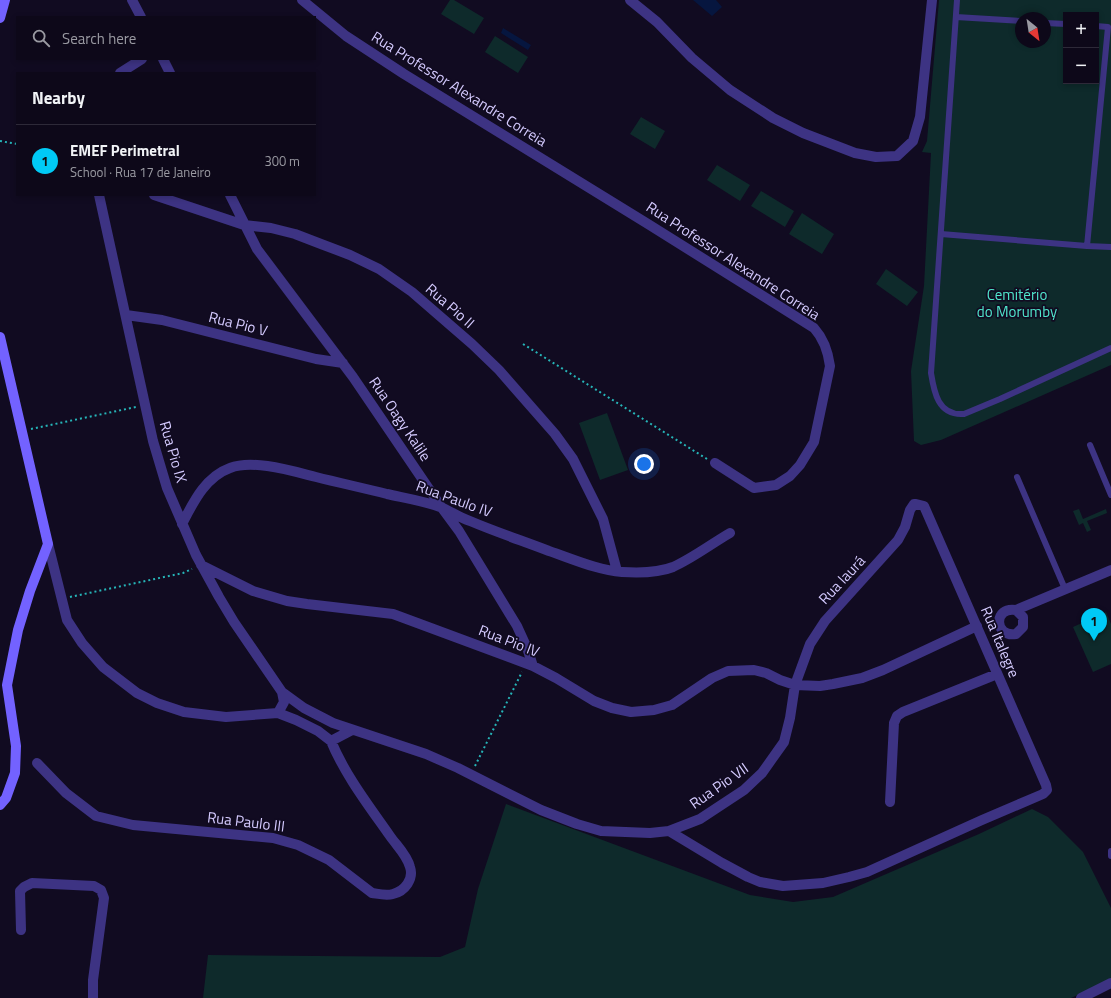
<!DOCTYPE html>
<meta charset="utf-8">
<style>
:root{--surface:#0d0819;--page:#1b1626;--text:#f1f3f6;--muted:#9a9aa2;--line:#2d2938;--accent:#00caf6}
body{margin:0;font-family:"Titillium Web",sans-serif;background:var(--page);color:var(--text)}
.controls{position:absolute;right:12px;top:12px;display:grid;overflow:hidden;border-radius:0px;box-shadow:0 2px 6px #0003}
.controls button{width:36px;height:36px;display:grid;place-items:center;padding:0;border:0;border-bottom:1px solid var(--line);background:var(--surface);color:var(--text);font:20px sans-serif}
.compass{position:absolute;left:1015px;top:12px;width:36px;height:36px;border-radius:50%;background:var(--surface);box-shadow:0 2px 6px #0003;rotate:150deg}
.you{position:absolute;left:644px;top:464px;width:14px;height:14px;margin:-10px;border:3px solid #fff;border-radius:50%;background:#1a73e8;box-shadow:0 0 0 6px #1a73e833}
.badge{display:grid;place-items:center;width:26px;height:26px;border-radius:50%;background:var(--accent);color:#111;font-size:13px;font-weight:700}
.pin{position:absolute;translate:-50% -33px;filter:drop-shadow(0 1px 2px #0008)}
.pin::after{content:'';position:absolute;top:21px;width:14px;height:12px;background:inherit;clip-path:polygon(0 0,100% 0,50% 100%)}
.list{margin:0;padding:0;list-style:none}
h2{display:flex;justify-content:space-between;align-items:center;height:52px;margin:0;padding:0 16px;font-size:17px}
h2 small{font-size:13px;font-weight:400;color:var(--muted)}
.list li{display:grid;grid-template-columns:26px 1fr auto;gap:12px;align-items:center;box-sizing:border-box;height:72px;padding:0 16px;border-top:1px solid var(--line)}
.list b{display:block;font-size:15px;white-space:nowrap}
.list p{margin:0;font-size:13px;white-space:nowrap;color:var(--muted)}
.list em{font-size:13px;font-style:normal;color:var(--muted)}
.icon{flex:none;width:22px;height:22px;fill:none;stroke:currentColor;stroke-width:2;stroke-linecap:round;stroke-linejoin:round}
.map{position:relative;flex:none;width:1111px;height:998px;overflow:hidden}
.search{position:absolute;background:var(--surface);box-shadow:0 2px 6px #0003;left:16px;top:16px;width:300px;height:44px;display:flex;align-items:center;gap:10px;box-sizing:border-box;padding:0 14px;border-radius:0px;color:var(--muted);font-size:15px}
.panel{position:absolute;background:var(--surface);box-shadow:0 2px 6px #0003;left:16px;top:72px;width:300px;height:124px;border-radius:0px}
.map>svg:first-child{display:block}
.green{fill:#0e2a2b;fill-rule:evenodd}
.water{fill:#06163f}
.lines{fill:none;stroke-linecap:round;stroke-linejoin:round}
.path{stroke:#26b5b8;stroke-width:2;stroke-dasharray:2 3;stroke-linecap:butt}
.lane{stroke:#3d3383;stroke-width:6}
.street{stroke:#3d3383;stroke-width:10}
.secondary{stroke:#7362ff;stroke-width:10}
.labels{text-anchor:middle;stroke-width:3.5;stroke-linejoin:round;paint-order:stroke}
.street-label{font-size:15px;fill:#d5cbff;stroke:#110b21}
.park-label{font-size:15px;fill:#50e6cc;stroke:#110b21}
</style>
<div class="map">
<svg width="1111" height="998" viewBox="0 0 1111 998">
<rect width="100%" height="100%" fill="#110b21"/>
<path class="green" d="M 450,0 L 454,0 L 484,18 L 474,34 L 441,14 Z
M 939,0 L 1111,0 L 1111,365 L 941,440 L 921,445 L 914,441 L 911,371 L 924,286 L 931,153 L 922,152 L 927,141 ZM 1066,15 L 1096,15 L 1096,81 L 1066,81 ZM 1021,18 L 1045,18 L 1045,42 L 1021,42 Z
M 495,36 L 528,57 L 518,73 L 485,52 Z
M 641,117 L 665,131 L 655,149 L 630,134 Z
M 717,165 L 750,185 L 740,201 L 707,180 Z
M 761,191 L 794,211 L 785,227 L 751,206 Z
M 802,213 L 834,234 L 822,254 L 789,234 Z
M 886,269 L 918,292 L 907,306 L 876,284 Z
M 607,413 L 628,470 L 600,480 L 579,423 Z
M 1079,509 L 1083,519 L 1106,509 L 1107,513 L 1087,521 L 1091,530 L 1087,532 L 1083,523 L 1079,525 L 1073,511 Z
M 1106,612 L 1111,624 L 1111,664 L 1093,672 L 1073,627 Z
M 506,804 L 750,895 L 793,902 L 833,897 L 979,834 L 1032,809 L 1048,817 L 1083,852 L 1111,908 L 1111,980 L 1071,998 L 203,998 L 208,955 L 440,957 L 465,947 L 478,889 Z"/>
<path class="water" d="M 693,0 L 716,0 L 722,7 L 712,16 Z
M 503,28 L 531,45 L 528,50 L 501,33 Z"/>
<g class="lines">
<path class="path" d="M 0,141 L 17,144
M 523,344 L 707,459
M 31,429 L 136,407
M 70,597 L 183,573 L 192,569
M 475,766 L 522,672"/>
<path class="lane" d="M 957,0 L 931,373 C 934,392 938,416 964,414 L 1000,399 L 1111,348
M 956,17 L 1021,21
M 1045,23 L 1066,24
M 1096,26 L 1108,27 L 1087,246 L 1111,247
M 941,234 L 1087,246
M 1090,445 L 1111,495
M 1017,477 L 1065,589
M 1111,851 L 1111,856"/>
<path class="street" d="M 132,0 L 141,17
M 302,0 L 346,36 L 404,74 L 648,224 L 814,328 C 824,339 828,351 830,366 L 814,442 L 800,465 L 790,476 L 776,485 L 754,488 L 715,463
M 630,0 L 657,22 L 692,58 L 730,90 L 773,118 L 803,133 L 855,153 L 876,157 L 897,156 L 913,141 L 920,117 L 932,0
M 163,59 L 170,73
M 120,73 L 142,59
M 99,195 L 153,441 L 167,488 L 196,555 L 219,597 L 234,622 L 282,692 L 304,708 L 333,723 L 426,754 L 458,768 L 541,810 L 577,824 L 601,831 L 650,833 L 669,831 L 722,863 L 748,877 L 760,882 L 783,886 L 823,883 L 849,877 L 867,872 L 982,820 L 1043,794 L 1047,790 L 1046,785 L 924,506 L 916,504 L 914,504 L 910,510 L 905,527 L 898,540 L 825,621 L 810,644 L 795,685 L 790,718 L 784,742 L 762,773 L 744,790 L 700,819 L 669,831
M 154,195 L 244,225 L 271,228 L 295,234 L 321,244 L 350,255 L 379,269 L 412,292 L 472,344 L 499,370 L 555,434 L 573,459 L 603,519 L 617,571
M 230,195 L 257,249 L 353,377 L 442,508 L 459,531 L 517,626 L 527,648 L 533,666
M 126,315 L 162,320 L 316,359 L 343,363
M 182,524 C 193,503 205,477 230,468 C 253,459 292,471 316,477 C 340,483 363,488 387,494 C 405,498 425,501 443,508 C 452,512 460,518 470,521 C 496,532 523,541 549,551 C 573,559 597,570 622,572 C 638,573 658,573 673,567 C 693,558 711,544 730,533
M 48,544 L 67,620 L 82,643 L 103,667 L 137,693 L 157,703 L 184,712 L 226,717 L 278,713 L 296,720 L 318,731 L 331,741 L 352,730
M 201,565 L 253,591 L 287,601 L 307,604 L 393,614 L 420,624 L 533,666 L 556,678 L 594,701 L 612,708 L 631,712 L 654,710 L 672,705 L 712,678 L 728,671 L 754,670 L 766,673 L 780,680 L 795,685 L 820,686 L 833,684 L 862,678 L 883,670 L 977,626
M 1016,610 L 1023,617 L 1023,627 L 1016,634 C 994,638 993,606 1016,610 L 1111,570
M 278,713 L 284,702 L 282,692
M 37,763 L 66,793 L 96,816 L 133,825 L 273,838 L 298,845 L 329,860 L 372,893 C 379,894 386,896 393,894 C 405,891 414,879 410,867 C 407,855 397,846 390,836 C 369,806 345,775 331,741
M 890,802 L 894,723 L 897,716 L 903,712 L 997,674
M 21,930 L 20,891 L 24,887 L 32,883 L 94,886 L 101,890 L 104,898 L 93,980 L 93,998
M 1081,998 L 1111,983"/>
<path class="secondary" d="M 0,18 L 5,0
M 0,337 L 48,544 L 30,591 L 18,630 L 7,685 L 16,746 L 15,773 L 6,798 L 0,805"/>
</g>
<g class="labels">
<g class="street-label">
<text transform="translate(459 89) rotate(32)" y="5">Rua Professor Alexandre Correia</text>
<text transform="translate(733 261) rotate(33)" y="5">Rua Professor Alexandre Correia</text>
<text transform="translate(450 306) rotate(41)" y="5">Rua Pio II</text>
<text transform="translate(238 324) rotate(14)" y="5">Rua Pio V</text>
<text transform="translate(400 419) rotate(56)" y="5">Rua Oagy Kalile</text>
<text transform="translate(173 452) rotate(74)" y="5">Rua Pio IX</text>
<text transform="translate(454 499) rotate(20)" y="5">Rua Paulo IV</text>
<text transform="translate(842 580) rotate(-47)" y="5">Rua Iaurá</text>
<text transform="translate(509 641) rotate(21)" y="5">Rua Pio IV</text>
<text transform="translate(1000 642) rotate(67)" y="5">Rua Italegre</text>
<text transform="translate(719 786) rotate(-35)" y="5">Rua Pio VII</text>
<text transform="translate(246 822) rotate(7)" y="5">Rua Paulo III</text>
</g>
<g class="park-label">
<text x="1017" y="300">Cemitério<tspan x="1017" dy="17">do Morumby</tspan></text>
</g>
</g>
</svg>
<div class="controls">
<button>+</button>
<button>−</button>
</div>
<svg class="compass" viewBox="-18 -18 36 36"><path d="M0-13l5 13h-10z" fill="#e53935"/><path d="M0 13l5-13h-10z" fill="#9a9aa2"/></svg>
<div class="you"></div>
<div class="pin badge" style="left:1094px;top:641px">1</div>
<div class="search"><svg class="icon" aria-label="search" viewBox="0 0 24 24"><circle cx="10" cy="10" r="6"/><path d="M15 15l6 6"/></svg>Search here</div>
<section class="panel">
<h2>Nearby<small></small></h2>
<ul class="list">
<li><span class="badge">1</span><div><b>EMEF Perimetral</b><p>School · Rua 17 de Janeiro</p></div><em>300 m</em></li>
</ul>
</section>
</div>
